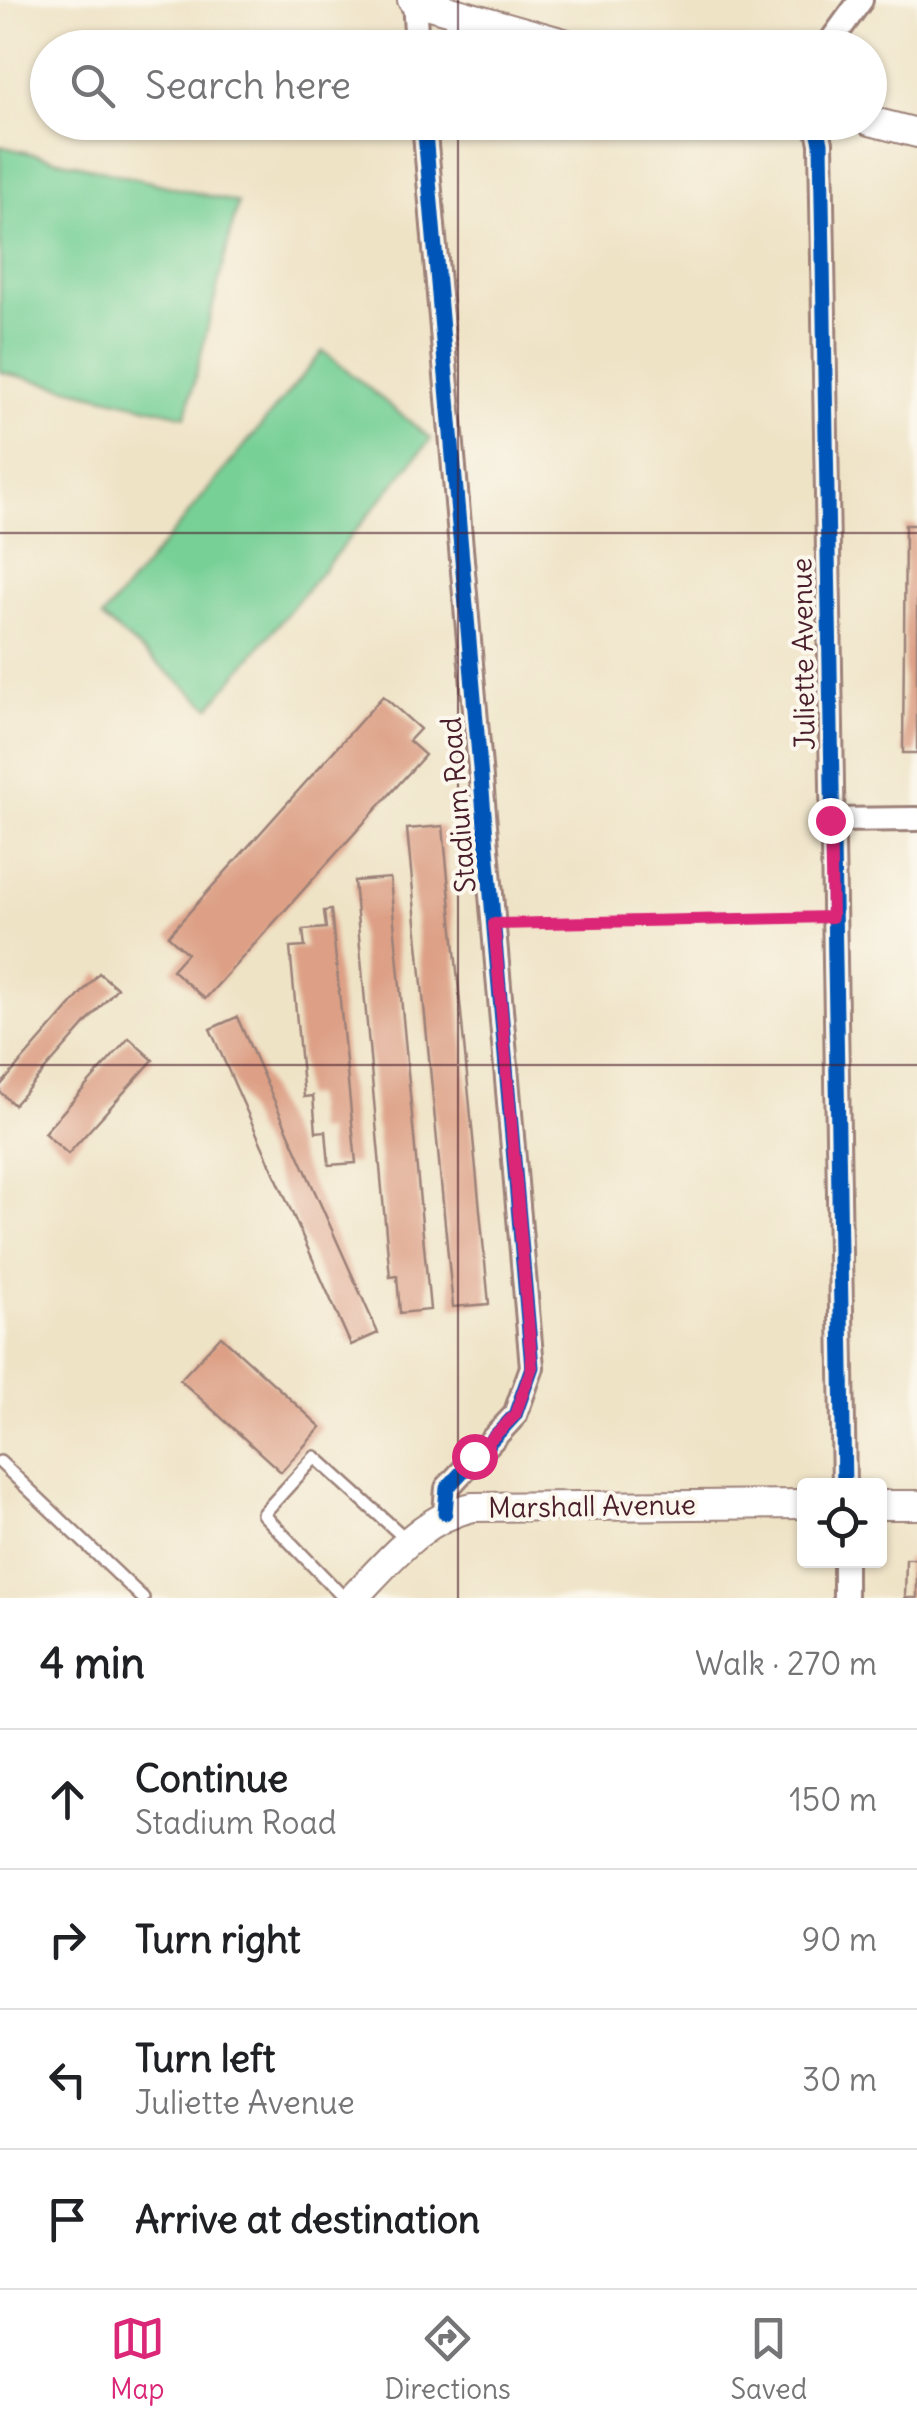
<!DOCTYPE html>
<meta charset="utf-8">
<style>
:root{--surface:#fff;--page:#f6f6f6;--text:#202124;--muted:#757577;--line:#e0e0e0;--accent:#db2777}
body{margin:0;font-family:Delius,sans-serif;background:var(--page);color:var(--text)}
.controls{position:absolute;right:30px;bottom:30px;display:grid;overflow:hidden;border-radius:10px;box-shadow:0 2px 8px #0004}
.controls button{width:90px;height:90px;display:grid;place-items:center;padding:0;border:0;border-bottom:2px solid var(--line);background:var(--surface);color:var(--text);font:50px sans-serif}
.stop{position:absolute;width:30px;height:30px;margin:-22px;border:8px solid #db2777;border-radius:50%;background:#fff}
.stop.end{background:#db2777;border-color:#fff;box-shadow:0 2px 10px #0008}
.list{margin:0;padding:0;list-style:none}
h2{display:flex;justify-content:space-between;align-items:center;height:130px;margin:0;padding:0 40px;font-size:42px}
h2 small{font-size:32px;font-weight:400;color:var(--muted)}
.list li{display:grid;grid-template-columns:65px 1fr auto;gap:30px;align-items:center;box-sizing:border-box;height:140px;padding:0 40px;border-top:2px solid var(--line)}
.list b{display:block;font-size:38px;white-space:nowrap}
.list p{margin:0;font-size:32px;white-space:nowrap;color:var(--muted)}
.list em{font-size:32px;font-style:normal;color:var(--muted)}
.icon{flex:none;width:55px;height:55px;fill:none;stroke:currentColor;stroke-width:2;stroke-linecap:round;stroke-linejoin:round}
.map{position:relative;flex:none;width:917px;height:1598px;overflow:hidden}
.search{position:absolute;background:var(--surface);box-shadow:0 2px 8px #0004;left:30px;right:30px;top:30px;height:110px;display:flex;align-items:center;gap:25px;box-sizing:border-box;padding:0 35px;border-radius:55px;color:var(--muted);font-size:38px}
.sheet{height:690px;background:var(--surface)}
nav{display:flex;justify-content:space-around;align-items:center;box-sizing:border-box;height:140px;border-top:2px solid var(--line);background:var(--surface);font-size:28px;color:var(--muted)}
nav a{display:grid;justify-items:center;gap:5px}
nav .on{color:var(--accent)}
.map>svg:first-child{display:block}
.green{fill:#77d096;stroke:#607860;stroke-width:2.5}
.building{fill:#dda086}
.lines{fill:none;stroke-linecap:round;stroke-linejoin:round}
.service-casing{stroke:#9c8178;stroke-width:16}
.minor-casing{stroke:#9c8178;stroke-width:28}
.tertiary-casing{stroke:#9c8178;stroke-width:32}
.path{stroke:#9c8178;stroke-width:5;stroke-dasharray:8 8;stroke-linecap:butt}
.service{stroke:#fff;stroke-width:11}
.minor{stroke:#fff;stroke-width:22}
.tertiary{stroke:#fff;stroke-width:28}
.cycleway-casing{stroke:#fbf7ec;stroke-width:21}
.cycleway{stroke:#0057b8;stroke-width:15}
.route{stroke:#db2777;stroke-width:12}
.grid{fill:none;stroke:#4a1f2b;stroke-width:2.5;stroke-opacity:0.55}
.labels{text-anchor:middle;stroke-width:8;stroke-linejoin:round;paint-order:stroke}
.street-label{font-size:28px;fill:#4a1f2b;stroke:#fbf7ec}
</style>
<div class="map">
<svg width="917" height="1598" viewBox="0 0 917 1598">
<rect width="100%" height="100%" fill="#fbf7ec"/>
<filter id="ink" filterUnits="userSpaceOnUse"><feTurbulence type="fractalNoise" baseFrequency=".01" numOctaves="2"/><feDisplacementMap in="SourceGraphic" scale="20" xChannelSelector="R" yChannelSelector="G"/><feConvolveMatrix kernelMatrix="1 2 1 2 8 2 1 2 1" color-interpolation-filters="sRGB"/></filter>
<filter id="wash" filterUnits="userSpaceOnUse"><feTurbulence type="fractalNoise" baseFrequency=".0048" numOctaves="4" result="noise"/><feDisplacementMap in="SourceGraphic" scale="40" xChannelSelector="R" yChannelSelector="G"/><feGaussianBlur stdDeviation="2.25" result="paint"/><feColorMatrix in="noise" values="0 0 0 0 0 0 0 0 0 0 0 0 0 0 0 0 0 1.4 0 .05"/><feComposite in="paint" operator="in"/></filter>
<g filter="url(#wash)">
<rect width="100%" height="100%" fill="#efe3c6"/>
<path class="green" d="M 0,146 L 238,203 L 186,416 L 0,372 Z
M 323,351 L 431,439 L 210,707 L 102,618 Z"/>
<g id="blocks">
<path class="building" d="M 905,525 L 917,525 L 917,753 L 903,753 Z
M 383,696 L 420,729 L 409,741 L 425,755 L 205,999 L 172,970 L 187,953 L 168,936 Z
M 443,826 L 489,1304 L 453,1307 L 407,829 Z
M 390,878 L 430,1310 L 400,1313 L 397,1276 L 390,1277 L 354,881 Z
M 331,910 L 356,1163 L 329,1165 L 326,1131 L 316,1132 L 313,1096 L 304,1097 L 290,948 L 305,947 L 303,930 L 326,928 L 324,911 Z
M 99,973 L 117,988 L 14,1105 L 0,1092 L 0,1086 Z
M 237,1017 L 378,1333 L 351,1345 L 210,1029 Z
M 129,1038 L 153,1060 L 68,1154 L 44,1133 Z
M 221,1336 L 321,1427 L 281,1472 L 180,1380 Z
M 906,1559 L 917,1559 L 917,1598 L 905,1598 Z"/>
</g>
</g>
<g filter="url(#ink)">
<use href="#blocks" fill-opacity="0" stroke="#9c8178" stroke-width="2.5"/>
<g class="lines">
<defs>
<path id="service" d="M 0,1462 L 143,1598
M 344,1598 L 263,1514 L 315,1457 L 408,1541"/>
<path id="minor" d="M 414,0 L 417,48
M 826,48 L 861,0
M 424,122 L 532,1367 L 515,1415 L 447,1488 L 445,1513
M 816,122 L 821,143 L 844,1486
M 830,820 L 917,819
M 845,1598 L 845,1560"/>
<path id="tertiary" d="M 412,0 L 581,48
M 870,121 L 917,133
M 880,1505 L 917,1505
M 353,1598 C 389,1561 421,1518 473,1507 L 804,1504"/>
</defs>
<use href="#service" class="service-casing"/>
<use href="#minor" class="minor-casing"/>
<use href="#tertiary" class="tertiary-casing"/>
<path class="path" d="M 516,923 L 810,917"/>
<use href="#service" class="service"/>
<use href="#minor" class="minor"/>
<use href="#tertiary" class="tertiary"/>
<defs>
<path id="cycleway" d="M 424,122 L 532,1367 L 515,1415 L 447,1488 L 445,1513
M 816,122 L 821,143 L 844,1486"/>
</defs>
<use href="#cycleway" class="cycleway-casing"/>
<use href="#cycleway" class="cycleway"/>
</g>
</g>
<g class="lines" filter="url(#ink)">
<path class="route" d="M 474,1456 L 515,1415 L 532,1367 L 494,924 L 832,917 L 830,820"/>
</g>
<path class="grid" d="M 458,0 L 458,48M 458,122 L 458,1598M 0,533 L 917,533M 0,1065 L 917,1065"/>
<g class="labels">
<g class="street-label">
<text transform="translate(803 654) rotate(-91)" y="10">Juliette Avenue</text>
<text transform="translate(458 805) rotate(-95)" y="10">Stadium Road</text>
<text transform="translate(592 1506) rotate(-1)" y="10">Marshall Avenue</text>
</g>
</g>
</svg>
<div class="controls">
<button><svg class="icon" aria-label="locate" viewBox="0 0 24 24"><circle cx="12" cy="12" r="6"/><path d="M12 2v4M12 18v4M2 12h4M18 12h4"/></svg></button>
</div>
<div class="stop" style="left:474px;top:1456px"></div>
<div class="stop end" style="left:830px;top:820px"></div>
<div class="search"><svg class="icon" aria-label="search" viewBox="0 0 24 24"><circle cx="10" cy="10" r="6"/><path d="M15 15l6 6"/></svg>Search here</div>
</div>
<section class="sheet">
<h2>4 min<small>Walk · 270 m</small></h2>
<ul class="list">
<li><svg class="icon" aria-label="ahead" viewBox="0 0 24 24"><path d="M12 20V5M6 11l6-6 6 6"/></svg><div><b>Continue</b><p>Stadium Road</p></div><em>150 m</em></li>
<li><svg class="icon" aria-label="right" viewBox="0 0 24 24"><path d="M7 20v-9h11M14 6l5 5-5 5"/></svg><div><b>Turn right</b></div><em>90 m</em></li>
<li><svg class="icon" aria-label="left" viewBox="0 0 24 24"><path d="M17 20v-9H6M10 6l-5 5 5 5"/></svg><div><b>Turn left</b><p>Juliette Avenue</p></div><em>30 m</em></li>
<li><svg class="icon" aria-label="arrive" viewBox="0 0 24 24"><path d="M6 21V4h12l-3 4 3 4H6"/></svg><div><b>Arrive at destination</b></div></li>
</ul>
</section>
<nav>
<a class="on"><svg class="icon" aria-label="map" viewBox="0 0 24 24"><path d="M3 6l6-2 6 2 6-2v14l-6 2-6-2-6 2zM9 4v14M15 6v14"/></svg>Map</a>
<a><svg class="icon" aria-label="directions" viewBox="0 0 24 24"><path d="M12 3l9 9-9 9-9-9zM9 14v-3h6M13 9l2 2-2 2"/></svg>Directions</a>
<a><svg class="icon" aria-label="saved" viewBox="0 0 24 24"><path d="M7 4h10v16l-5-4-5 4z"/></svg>Saved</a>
</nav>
